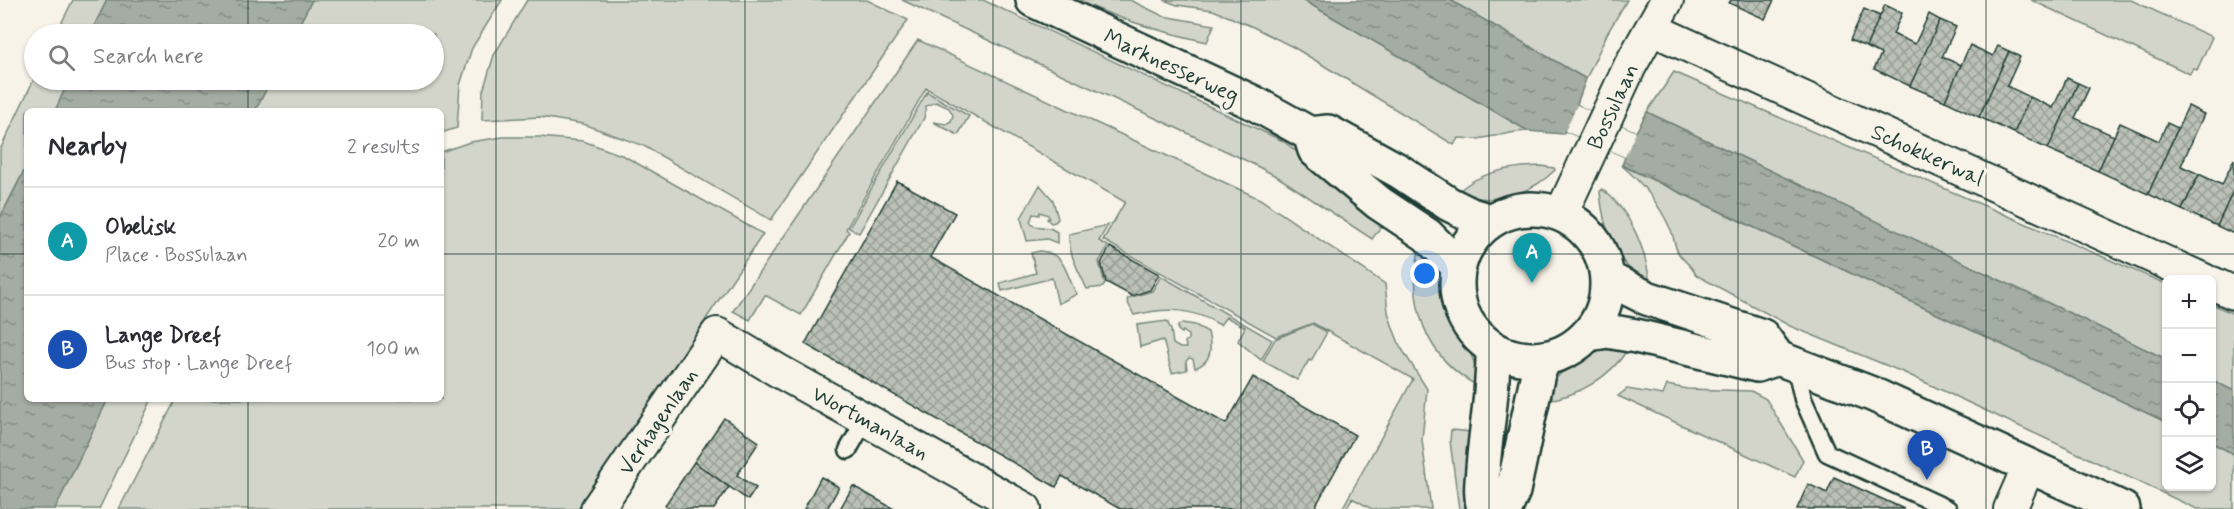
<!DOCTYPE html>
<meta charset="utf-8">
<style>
:root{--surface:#fff;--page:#f2f2f3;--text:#2b2b33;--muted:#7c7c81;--line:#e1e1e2;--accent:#d1495b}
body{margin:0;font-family:Mynerve,sans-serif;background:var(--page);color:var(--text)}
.controls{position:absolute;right:18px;bottom:18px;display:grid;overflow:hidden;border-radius:9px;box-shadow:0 2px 4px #0004}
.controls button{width:54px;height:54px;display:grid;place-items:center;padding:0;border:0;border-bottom:2px solid var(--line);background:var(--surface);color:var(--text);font:30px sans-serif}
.you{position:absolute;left:1425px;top:274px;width:21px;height:21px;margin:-15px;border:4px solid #fff;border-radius:50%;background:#1a73e8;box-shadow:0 0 0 9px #1a73e833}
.badge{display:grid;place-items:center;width:39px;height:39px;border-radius:50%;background:var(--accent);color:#fff;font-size:20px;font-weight:700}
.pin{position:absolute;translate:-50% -50px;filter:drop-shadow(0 2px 3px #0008)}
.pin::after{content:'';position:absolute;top:32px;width:21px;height:18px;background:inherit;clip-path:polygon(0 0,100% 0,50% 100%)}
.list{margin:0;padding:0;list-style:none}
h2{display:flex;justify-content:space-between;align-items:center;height:78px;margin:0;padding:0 24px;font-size:26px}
h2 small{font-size:20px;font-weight:400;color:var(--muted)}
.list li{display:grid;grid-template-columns:39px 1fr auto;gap:18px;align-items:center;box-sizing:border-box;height:108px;padding:0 24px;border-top:2px solid var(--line)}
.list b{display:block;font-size:22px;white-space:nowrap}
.list p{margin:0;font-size:20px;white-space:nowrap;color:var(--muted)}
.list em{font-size:20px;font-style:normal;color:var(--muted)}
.icon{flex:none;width:33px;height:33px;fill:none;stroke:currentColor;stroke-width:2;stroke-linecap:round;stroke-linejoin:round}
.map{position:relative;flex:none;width:2234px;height:509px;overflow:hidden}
.search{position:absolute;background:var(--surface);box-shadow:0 2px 4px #0004;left:24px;top:24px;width:420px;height:66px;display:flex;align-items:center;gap:15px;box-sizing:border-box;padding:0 21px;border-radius:33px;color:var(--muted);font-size:22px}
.panel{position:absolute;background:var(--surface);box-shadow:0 2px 4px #0004;left:24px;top:108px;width:420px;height:294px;border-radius:9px}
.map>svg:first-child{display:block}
.green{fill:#d3d5ca;stroke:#79897f;stroke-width:1.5}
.water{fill:url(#water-ripples);stroke:#6f8077;stroke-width:1.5}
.pier{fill:#f7f3e8}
.building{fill:url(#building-cross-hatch);stroke:#1f3d34;stroke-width:1.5}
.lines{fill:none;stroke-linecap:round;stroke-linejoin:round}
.service-casing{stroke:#1f3d34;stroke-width:21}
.minor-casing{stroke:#1f3d34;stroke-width:36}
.tertiary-casing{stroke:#1f3d34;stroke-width:38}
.secondary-casing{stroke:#1f3d34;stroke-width:38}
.service{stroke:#f7f3e8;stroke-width:16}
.minor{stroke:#f7f3e8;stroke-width:32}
.tertiary{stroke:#f7f3e8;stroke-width:33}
.secondary{stroke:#f7f3e8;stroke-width:33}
.grid{fill:none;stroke:#1f3d34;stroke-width:1.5;stroke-opacity:0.55}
.labels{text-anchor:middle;stroke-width:6;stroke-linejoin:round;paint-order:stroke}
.street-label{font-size:22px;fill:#1f3d34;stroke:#f7f3e8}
</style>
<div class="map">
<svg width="2234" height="509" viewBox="0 0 2234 509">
<defs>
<pattern id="water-ripples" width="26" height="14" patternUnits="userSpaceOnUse" patternTransform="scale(1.5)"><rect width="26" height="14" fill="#a4ada3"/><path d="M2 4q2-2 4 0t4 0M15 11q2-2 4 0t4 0" fill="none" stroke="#858e86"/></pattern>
<pattern id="building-cross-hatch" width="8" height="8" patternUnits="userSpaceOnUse" patternTransform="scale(1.5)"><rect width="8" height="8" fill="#bbc1b6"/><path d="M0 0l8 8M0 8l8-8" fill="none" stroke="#979e95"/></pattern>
</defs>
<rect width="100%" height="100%" fill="#f7f3e8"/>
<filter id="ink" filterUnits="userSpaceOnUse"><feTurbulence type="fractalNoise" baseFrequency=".0167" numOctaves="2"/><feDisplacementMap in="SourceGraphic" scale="12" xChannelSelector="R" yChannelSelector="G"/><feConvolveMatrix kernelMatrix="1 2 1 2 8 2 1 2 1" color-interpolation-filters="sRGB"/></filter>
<g filter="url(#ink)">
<path class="green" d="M 73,0 L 107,0 L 90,34 L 56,34 Z
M 312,0 L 502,0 L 472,48 L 460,85 L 457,128 L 441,133 L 441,111 L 255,111 L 271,80 L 434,80 L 434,34 L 294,34 Z
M 527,0 L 867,0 L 908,20 L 771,220 L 644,146 L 583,124 L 540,117 L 482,120 L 483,91 L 494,55 Z
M 902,0 L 983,0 L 1283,141 L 1385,221 L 1372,239 L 1278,177 L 1243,159 Z
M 1077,0 L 1130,0 L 1163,16 L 1214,25 L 1207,42 C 1162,32 1119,20 1077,0 Z
M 1164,0 L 1303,0 L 1528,131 L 1516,132 L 1478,139 L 1458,138 L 1454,145 L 1295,48 L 1253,27 L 1213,10 L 1177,5 Z
M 1450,0 L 1627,0 L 1608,32 L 1586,79 Z
M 2031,0 L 2131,0 L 2212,37 L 2197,70 L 2193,68 L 2190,74 Z
M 918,40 L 1260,199 L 1385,284 L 1388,312 L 1393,328 L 1400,346 L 1427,389 L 1422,440 L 1431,509 L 1372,509 L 1352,498 L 1346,509 L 1342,509 L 1413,379 L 1313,323 L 1276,337 L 1103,240 L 1125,202 L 926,88 L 846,229 L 849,232 L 801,315 L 765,295 L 750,320 L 733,311 Z
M 1674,72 L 2166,284 L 2166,359 L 1647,112 Z
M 34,79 L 69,80 L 55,111 L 27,111 L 27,165 L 0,218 L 0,150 Z
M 927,92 L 969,116 L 958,135 L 933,122 L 946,124 L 951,121 L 953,115 L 949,108 L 936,102 L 926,106 L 924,118 L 859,233 L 849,228 Z
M 503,137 L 539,137 L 583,141 L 624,156 L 763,234 L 706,319 L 680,363 L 578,509 L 119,509 L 176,399 L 441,399 L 441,152 L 470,142 Z
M 1621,165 L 2166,422 L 2166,486 L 2212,486 L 2212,443 L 2234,454 L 2234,509 L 2197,509 L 1905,373 L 1790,326 L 1696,275 C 1691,264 1685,263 1679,254 C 1674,247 1674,235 1670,228 C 1658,202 1643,183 1621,165 Z
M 1541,166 L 1554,168 L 1555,170 C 1532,193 1489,209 1459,191 C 1481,171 1512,167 1541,166 Z
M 1040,185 L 1053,200 L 1058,219 L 1055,222 L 1051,223 L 1047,219 L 1049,218 L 1048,215 L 1040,212 L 1039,215 L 1033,214 L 1030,222 L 1034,226 L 1050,228 L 1057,232 L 1057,243 L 1047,239 L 1027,241 L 1021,218 Z
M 1602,189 C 1631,211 1645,248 1650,283 C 1615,267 1603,227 1600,192 Z
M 1108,225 L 1099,241 L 1108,246 L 1099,262 L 1105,284 L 1103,287 L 1087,289 C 1079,271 1068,254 1069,234 Z
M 1420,246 L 1437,268 L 1441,278 L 1448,314 L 1470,352 L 1477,370 L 1478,386 C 1425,358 1406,303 1420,246 Z
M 1040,251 C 1067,254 1064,272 1077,294 L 1058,304 L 1052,278 L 1002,291 L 1000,283 L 1036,273 L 1031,253 Z
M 1161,276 L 1272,340 L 1261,360 L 1238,341 L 1245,327 L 1226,317 L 1220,325 C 1192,308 1166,307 1134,315 L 1127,301 L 1128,298 L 1152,291 Z
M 2212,304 L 2234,314 L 2234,391 L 2212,380 Z
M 1167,321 L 1171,330 L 1173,344 L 1180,348 L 1186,348 L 1185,341 L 1188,340 L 1188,335 L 1183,331 L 1182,333 L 1178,330 L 1178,326 L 1182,323 L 1195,325 L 1208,332 C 1212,348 1212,362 1195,368 L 1193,359 L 1189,358 L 1186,361 L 1187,370 L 1172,373 L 1163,340 L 1140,347 L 1137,325 Z
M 1312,324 L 1327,332 L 1311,361 L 1309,360 L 1297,380 L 1263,361 L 1275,339 Z
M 1618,347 L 1628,349 C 1610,377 1578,397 1545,400 C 1555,368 1586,351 1618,347 Z
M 1667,385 L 1687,389 L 1751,391 L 1766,399 L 1803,460 L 1795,477 L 1618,396 L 1627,389 L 1663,395 Z
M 108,399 L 152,399 L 99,509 L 55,509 Z
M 1451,430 L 1472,432 L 1470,509 L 1459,509 L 1450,441 Z"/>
<path class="water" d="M 107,0 L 312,0 L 294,34 L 90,34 Z
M 1303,0 L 1450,0 L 1586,79 L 1577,104 L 1583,108 L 1636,132 L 1647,112 L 2166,359 L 2166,422 L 1622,165 L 1625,157 L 1565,131 L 1563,134 L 1528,131 Z
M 69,80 L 271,80 L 255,111 L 55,111 Z
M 27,165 L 27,399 L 108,399 L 55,509 L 0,509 L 0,218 Z
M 2212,380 L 2234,391 L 2234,454 L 2212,443 Z"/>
<path class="pier" d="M 1577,105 L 1636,132 L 1625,157 L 1565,131 Z"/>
<path class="building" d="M 1731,0 L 1774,0 L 1765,19 L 1729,3 Z
M 1885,5 L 1902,13 L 1893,34 L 1915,44 L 1929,14 L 1940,20 L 1910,86 L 1874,69 L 1881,54 L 1866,47 Z
M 1864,9 L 1880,16 L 1866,47 L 1850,40 Z
M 1940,20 L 1956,27 L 1942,57 L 1961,65 L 1945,101 L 1910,86 Z
M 1970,45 L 1993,56 L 1998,46 L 2009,51 L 1979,117 L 1945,101 Z
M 2009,51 L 2020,57 L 2007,86 L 2030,97 L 2014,133 L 1979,117 Z
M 2067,78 L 2078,83 L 2048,149 L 2014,133 L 2030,97 L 2053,108 Z
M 2078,83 L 2089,88 L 2075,118 L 2114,136 L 2098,171 L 2048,149 Z
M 2188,106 L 2204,114 L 2181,166 L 2199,174 L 2182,210 L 2148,194 Z
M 2120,123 L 2159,141 L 2167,123 L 2178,128 L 2148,194 L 2098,171 Z
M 2234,159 L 2234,189 L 2217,226 L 2182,210 L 2199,174 L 2222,185 Z
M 897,181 L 955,213 L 930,257 L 1226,424 L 1253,377 L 1355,435 L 1314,509 L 1120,509 L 1062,476 L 1056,487 L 805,344 Z
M 2234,189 L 2234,234 L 2217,226 Z
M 1110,247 L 1159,274 L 1150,290 L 1132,296 L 1106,282 L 1101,263 Z
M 724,418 L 759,442 L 737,475 L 756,488 L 748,500 L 694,462 Z
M 694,462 L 729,487 L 714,509 L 670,509 L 665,505 Z
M 821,477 L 839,487 L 827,509 L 804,509 Z
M 1834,477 L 1904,509 L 1797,509 L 1808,484 L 1827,493 Z
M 853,486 L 894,509 L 840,509 Z"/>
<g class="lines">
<defs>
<path id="service" d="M 1795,364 L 1803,399 L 1827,453 L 1948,509
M 848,450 L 865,420"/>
<path id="minor" d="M 1652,29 L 2204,280
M 1561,214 L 1630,66 L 1667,0
M 2212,283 L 2234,293
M 597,509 L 717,334 L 777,370 L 1025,509
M 2010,509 L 2029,466"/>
<path id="tertiary" d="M 1484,509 C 1480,495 1482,482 1483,468 C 1486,428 1494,388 1493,348
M 1505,509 L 1513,491 L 1538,373 L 1545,358"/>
<path id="secondary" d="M 1033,0 L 1254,103 L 1310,134 L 1328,132 L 1399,171 L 1449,204 L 1471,215 L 1491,221
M 1310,134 L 1315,150 L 1379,203 L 1427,235 L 1459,267
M1457 284a75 75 0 1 1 150 0a75 75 0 1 1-150 0Z
M 1607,278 L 1647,298 L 1762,336 L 1778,358 L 1872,394 L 2123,509
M 1589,334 L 1607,331 L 1636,336 L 1757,365 L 1778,358"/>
</defs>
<use href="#service" class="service-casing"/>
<use href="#minor" class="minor-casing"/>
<use href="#tertiary" class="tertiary-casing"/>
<use href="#secondary" class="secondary-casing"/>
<use href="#service" class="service"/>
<use href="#minor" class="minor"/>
<use href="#tertiary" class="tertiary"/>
<use href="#secondary" class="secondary"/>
</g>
</g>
<path class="grid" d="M 248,0 L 248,34M 496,0 L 496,509M 745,0 L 745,509M 993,0 L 993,509M 1241,0 L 1241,509M 1489,0 L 1489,509M 1738,0 L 1738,509M 1986,0 L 1986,509M 248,80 L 248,111M 0,254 L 27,254M 441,254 L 2234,254M 248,399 L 248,509"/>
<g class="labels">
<g class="street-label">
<text transform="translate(1172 65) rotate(25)" y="8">Marknesserweg</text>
<text transform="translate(1612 106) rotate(-65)" y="8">Bossulaan</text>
<text transform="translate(1928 154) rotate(24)" y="8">Schokkerwal</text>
<text transform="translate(657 421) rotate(-56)" y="8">Verhagenlaan</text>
<text transform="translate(871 422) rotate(29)" y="8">Wortmanlaan</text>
</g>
</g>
</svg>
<div class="controls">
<button>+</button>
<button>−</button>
<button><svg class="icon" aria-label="locate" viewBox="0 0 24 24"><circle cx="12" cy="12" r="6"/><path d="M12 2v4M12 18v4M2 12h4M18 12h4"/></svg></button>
<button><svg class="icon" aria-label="layers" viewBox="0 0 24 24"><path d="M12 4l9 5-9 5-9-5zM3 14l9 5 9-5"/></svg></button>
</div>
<div class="you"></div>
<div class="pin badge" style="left:1532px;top:283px;background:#0f9aa8">A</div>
<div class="pin badge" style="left:1927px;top:480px;background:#1a4fb4">B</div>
<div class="search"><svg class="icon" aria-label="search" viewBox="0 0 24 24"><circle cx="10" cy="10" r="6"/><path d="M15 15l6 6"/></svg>Search here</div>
<section class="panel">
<h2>Nearby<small>2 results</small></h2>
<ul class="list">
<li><span class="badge" style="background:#0f9aa8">A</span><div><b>Obelisk</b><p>Place · Bossulaan</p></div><em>20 m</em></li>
<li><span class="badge" style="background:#1a4fb4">B</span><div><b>Lange Dreef</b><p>Bus stop · Lange Dreef</p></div><em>100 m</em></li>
</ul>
</section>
</div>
